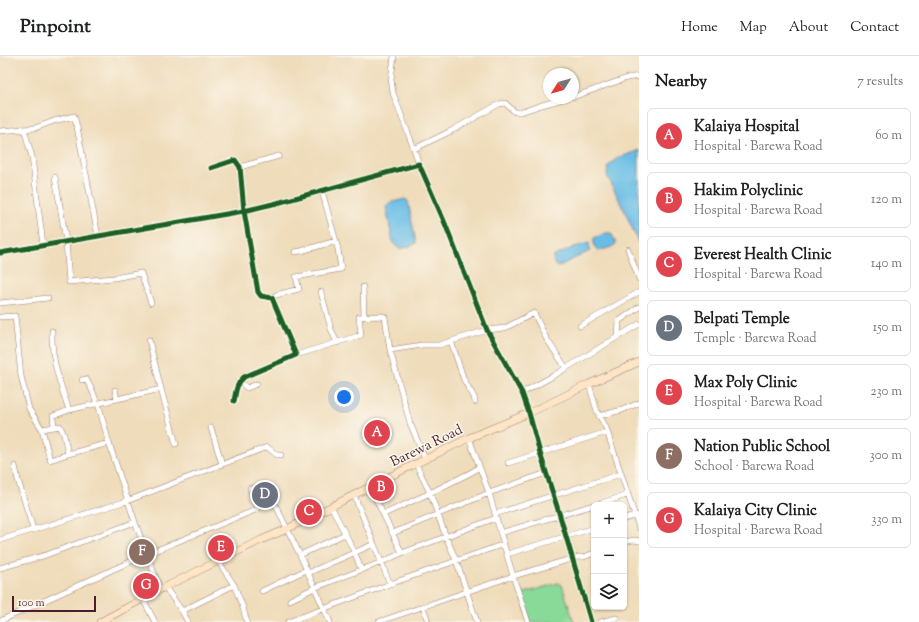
<!DOCTYPE html>
<meta charset="utf-8">
<style>
:root{--surface:#fff;--page:#f2f2f2;--text:#202124;--muted:#757577;--line:#e0e0e0;--accent:#c8321e}
body{margin:0;font-family:"Sorts Mill Goudy",serif;background:var(--page);color:var(--text)}
.controls{position:absolute;right:12px;bottom:12px;display:grid;overflow:hidden;border-radius:6px;box-shadow:0 1px 3px #0004}
.controls button{width:36px;height:36px;display:grid;place-items:center;padding:0;border:0;border-bottom:1px solid var(--line);background:var(--surface);color:var(--text);font:20px sans-serif}
.compass{position:absolute;left:543px;top:12px;width:36px;height:36px;border-radius:50%;background:var(--surface);box-shadow:0 1px 3px #0004;rotate:233deg}
.scale{position:absolute;left:12px;bottom:10px;width:84px;box-sizing:border-box;padding-left:4px;border:2px solid #4a1f2b;border-top:0;font-size:11px;line-height:14px;white-space:nowrap;color:#4a1f2b;-webkit-text-stroke:3px #fbf7ec;paint-order:stroke}
.you{position:absolute;left:344px;top:341px;width:14px;height:14px;margin:-10px;border:3px solid #fff;border-radius:50%;background:#1a73e8;box-shadow:0 0 0 6px #1a73e833}
.badge{display:grid;place-items:center;width:26px;height:26px;border-radius:50%;background:var(--accent);color:#fff;font-size:13px;font-weight:700}
.pin{position:absolute;translate:-50% -50%;border:2px solid #fff;box-shadow:0 1px 4px #0006}
.list{margin:0;padding:0;list-style:none}
h2{display:flex;justify-content:space-between;align-items:center;height:52px;margin:0;padding:0 16px;font-size:17px}
h2 small{font-size:13px;font-weight:400;color:var(--muted)}
.list li{display:grid;grid-template-columns:26px 1fr auto;gap:12px;align-items:center;box-sizing:border-box;height:56px;margin:0 8px 8px;padding:0 8px;border:1px solid var(--line);border-radius:6px}
.list b{display:block;font-size:15px;white-space:nowrap}
.list p{margin:0;font-size:13px;white-space:nowrap;color:var(--muted)}
.list em{font-size:13px;font-style:normal;color:var(--muted)}
.icon{flex:none;width:22px;height:22px;fill:none;stroke:currentColor;stroke-width:2;stroke-linecap:round;stroke-linejoin:round}
.map{position:relative;flex:none;width:639px;height:566px;overflow:hidden}
header{display:flex;align-items:center;gap:24px;box-sizing:border-box;height:56px;padding:0 20px;background:var(--surface);border-bottom:1px solid var(--line)}
header strong{font-size:19px}
nav{display:flex;gap:22px;margin-inline-start:auto;font-size:14px}
main{display:flex}
aside{flex:1;background:var(--surface)}
.map>svg:first-child{display:block}
.green{fill:#89d999;stroke:#6a7c62}
.water{fill:#69bde5;stroke:#5a6e88}
.lines{fill:none;stroke-linecap:round;stroke-linejoin:round}
.minor-casing{stroke:#9c7e72;stroke-width:6}
.secondary-casing{stroke:#9c7e72;stroke-width:8}
.minor{stroke:#fff;stroke-width:5}
.secondary{stroke:#fde5c5;stroke-width:7}
.cycleway-casing{stroke:#fbf7ec;stroke-width:8}
.cycleway{stroke:#1b5e20;stroke-width:5}
.labels{text-anchor:middle;stroke-width:3;stroke-linejoin:round;paint-order:stroke}
.street-label{font-size:14px;fill:#4a1f2b;stroke:#fbf7ec}
</style>
<header>
<strong>Pinpoint</strong>
<nav><a>Home</a><a>Map</a><a>About</a><a>Contact</a></nav>
</header>
<main>
<div class="map">
<svg width="639" height="566" viewBox="0 0 639 566">
<rect width="100%" height="100%" fill="#fbf7ec"/>
<filter id="ink" filterUnits="userSpaceOnUse"><feTurbulence type="fractalNoise" baseFrequency=".025" numOctaves="2"/><feDisplacementMap in="SourceGraphic" scale="8" xChannelSelector="R" yChannelSelector="G"/><feConvolveMatrix kernelMatrix="1 2 1 2 8 2 1 2 1" color-interpolation-filters="sRGB"/></filter>
<filter id="wash" filterUnits="userSpaceOnUse"><feTurbulence type="fractalNoise" baseFrequency=".012" numOctaves="4" result="noise"/><feDisplacementMap in="SourceGraphic" scale="16" xChannelSelector="R" yChannelSelector="G"/><feGaussianBlur stdDeviation="0.9" result="paint"/><feColorMatrix in="noise" values="0 0 0 0 0 0 0 0 0 0 0 0 0 0 0 0 0 1.4 0 .05"/><feComposite in="paint" operator="in"/></filter>
<g filter="url(#wash)">
<rect width="100%" height="100%" fill="#efdcba"/>
<path class="green" d="M 558,527 L 562,529 L 574,566 L 530,566 L 521,538 Z"/>
<path class="water" d="M 639,94 L 639,188 L 626,158 L 607,119 L 608,110 L 616,103 Z
M 405,143 L 408,145 L 416,187 L 411,190 L 399,193 L 393,187 L 386,151 L 389,147 Z
M 606,177 L 611,177 L 616,187 L 614,190 L 599,195 C 595,193 593,187 594,182 Z
M 589,187 L 590,195 L 557,211 L 554,207 L 553,201 L 574,191 Z"/>
</g>
<g filter="url(#ink)">
<g class="lines">
<defs>
<path id="minor" d="M 394,0 L 391,23 L 393,37 L 414,93 L 419,108
M 573,41 L 627,22 L 639,20
M 22,73 L 25,76 L 32,101 L 43,189
M 0,75 L 35,72 L 54,65 L 74,60 L 77,71 L 98,180
M 414,93 L 451,75 L 499,48 L 505,47 L 515,56 L 521,56 L 542,49 L 567,42
M 240,111 L 279,100
M 211,112 L 235,104 L 240,111 L 244,155 L 258,236 L 261,240 L 272,242 L 296,299 L 244,321 C 236,328 236,335 234,345
M 55,121 L 66,185 L 69,226 L 114,222 L 141,217 L 151,247
M 628,193 L 639,223
M 295,196 L 301,195 L 336,185
M 0,197 L 244,155 L 277,147 L 419,108 L 444,165 L 487,274 L 522,337 L 529,357 L 540,397 L 560,460 L 591,566
M 363,231 L 364,261
M 321,236 L 331,273 L 337,287
M 272,242 L 276,239 L 299,233 L 296,221 L 341,213 L 338,193 L 322,135
M 0,247 L 48,242
M 0,261 L 15,260 L 21,320 L 29,353 L 42,373 L 60,370 L 64,379 L 68,398
M 580,270 L 639,236
M 52,275 C 51,304 60,327 69,354 L 53,360 L 54,371
M 618,281 L 619,265 L 639,251
M 451,285 L 464,324 L 474,341 L 475,346
M 390,294 L 422,289 L 439,289 L 487,274 L 505,272 L 534,257 L 546,282 L 566,312
M 296,299 L 361,279 L 359,261 L 381,260 L 385,261 L 390,294 L 410,367 L 425,403
M 82,324 L 86,323 L 93,336 L 97,348
M 239,325 L 247,332 L 257,328
M 589,328 L 597,355 L 606,372 L 639,472
M 161,333 L 176,388
M 115,334 L 117,343
M 522,337 L 553,320 L 639,268
M 98,347 L 109,387
M 69,354 L 161,333 L 149,284
M 599,360 L 622,354 L 639,347
M 211,372 L 222,408
M 42,373 L 50,404 L 68,398 L 109,387 L 135,466 L 160,533
M 469,382 L 489,437 L 513,520 L 528,566
M 508,407 L 607,376
M 416,408 L 430,437 L 446,481 L 456,504 L 477,566
M 15,410 L 18,424 L 33,473
M 370,431 L 402,497
M 354,439 L 374,488
M 275,448 L 300,499 L 330,566
M 595,449 L 627,439
M 331,450 L 355,497 L 361,514
M 384,458 L 430,437 L 472,416 L 479,411
M 495,458 L 621,418
M 624,463 L 639,459
M 393,477 L 489,437 L 546,417
M 500,477 L 594,449
M 0,484 L 127,445 L 267,391 L 277,399 L 281,399
M 624,486 L 634,484 L 639,485
M 507,498 L 594,472
M 300,499 L 345,478
M 218,505 L 234,529 L 242,549 L 247,566
M 0,512 L 46,499 L 135,466
M 308,517 L 374,488 L 390,528
M 165,531 L 182,555 L 188,566
M 262,535 L 306,514
M 143,543 L 155,566
M 290,544 L 314,532 L 382,506 L 402,497 L 496,462
M 423,550 L 428,566
M 182,555 L 234,529
M 0,565 L 147,498 L 258,453 L 250,432
M 288,566 L 390,528 L 504,488
M 378,566 L 513,520 L 578,501 L 584,501 L 594,497
M 601,566 L 616,562"/>
<path id="secondary" d="M 100,566 L 165,531 L 261,484 L 287,473 L 401,415 L 469,382 L 529,357 L 589,328 L 639,306"/>
</defs>
<use href="#minor" class="minor-casing"/>
<use href="#secondary" class="secondary-casing"/>
<use href="#minor" class="minor"/>
<use href="#secondary" class="secondary"/>
<defs>
<path id="cycleway" d="M 211,112 L 235,104 L 240,111 L 244,155 L 258,236 L 261,240 L 272,242 L 296,299 L 244,321 C 236,328 236,335 234,345
M 0,197 L 244,155 L 277,147 L 419,108 L 444,165 L 487,274 L 522,337 L 529,357 L 540,397 L 560,460 L 591,566"/>
</defs>
<use href="#cycleway" class="cycleway-casing"/>
<use href="#cycleway" class="cycleway"/>
</g>
</g>
<g class="labels">
<g class="street-label">
<text transform="translate(426 389) rotate(-26)" y="5">Barewa Road</text>
</g>
</g>
</svg>
<div class="controls">
<button>+</button>
<button>−</button>
<button><svg class="icon" aria-label="layers" viewBox="0 0 24 24"><path d="M12 4l9 5-9 5-9-5zM3 14l9 5 9-5"/></svg></button>
</div>
<svg class="compass" viewBox="-18 -18 36 36"><path d="M0-13l5 13h-10z" fill="#e53935"/><path d="M0 13l5-13h-10z" fill="#757577"/></svg>
<div class="scale">100 m</div>
<div class="you"></div>
<div class="pin badge" style="left:377px;top:377px;background:#e0444e">A</div>
<div class="pin badge" style="left:381px;top:432px;background:#e0444e">B</div>
<div class="pin badge" style="left:309px;top:456px;background:#e0444e">C</div>
<div class="pin badge" style="left:265px;top:439px;background:#6b7280">D</div>
<div class="pin badge" style="left:221px;top:492px;background:#e0444e">E</div>
<div class="pin badge" style="left:142px;top:496px;background:#8d6e63">F</div>
<div class="pin badge" style="left:146px;top:530px;background:#e0444e">G</div>
</div>
<aside>
<h2>Nearby<small>7 results</small></h2>
<ul class="list">
<li><span class="badge" style="background:#e0444e">A</span><div><b>Kalaiya Hospital</b><p>Hospital · Barewa Road</p></div><em>60 m</em></li>
<li><span class="badge" style="background:#e0444e">B</span><div><b>Hakim Polyclinic</b><p>Hospital · Barewa Road</p></div><em>120 m</em></li>
<li><span class="badge" style="background:#e0444e">C</span><div><b>Everest Health Clinic</b><p>Hospital · Barewa Road</p></div><em>140 m</em></li>
<li><span class="badge" style="background:#6b7280">D</span><div><b>Belpati Temple</b><p>Temple · Barewa Road</p></div><em>150 m</em></li>
<li><span class="badge" style="background:#e0444e">E</span><div><b>Max Poly Clinic</b><p>Hospital · Barewa Road</p></div><em>230 m</em></li>
<li><span class="badge" style="background:#8d6e63">F</span><div><b>Nation Public School</b><p>School · Barewa Road</p></div><em>300 m</em></li>
<li><span class="badge" style="background:#e0444e">G</span><div><b>Kalaiya City Clinic</b><p>Hospital · Barewa Road</p></div><em>330 m</em></li>
</ul>
</aside>
</main>
